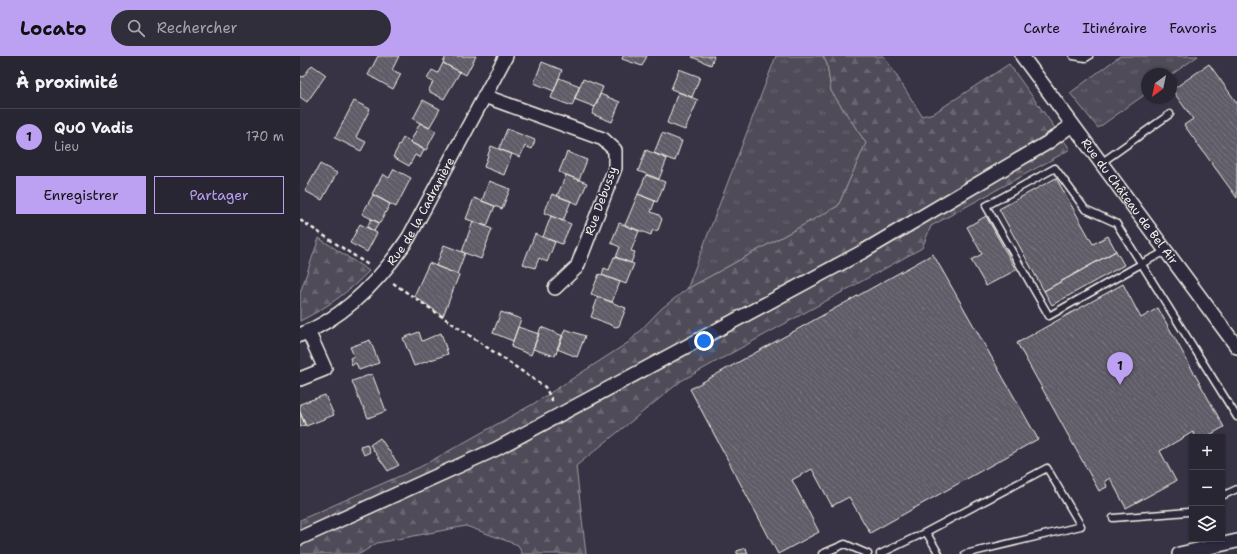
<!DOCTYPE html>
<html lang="fr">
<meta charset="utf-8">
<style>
:root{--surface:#292633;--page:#312e3b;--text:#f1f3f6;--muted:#a5a5ac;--line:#45434e;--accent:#bca0f2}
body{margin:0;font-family:"Shantell Sans",sans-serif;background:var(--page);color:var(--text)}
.controls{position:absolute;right:12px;bottom:12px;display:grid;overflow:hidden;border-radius:0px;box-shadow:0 1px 3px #0004}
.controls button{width:36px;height:36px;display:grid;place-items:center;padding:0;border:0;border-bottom:1px solid var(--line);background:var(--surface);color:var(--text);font:20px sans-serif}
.compass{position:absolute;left:841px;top:12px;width:36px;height:36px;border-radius:50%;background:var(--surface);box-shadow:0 1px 3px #0004;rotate:213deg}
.you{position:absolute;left:404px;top:285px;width:14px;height:14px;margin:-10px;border:3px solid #fff;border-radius:50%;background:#1a73e8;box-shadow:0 0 0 6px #1a73e833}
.badge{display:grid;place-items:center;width:26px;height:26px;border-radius:50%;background:var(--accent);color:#111;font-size:13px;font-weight:700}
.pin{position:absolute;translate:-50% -33px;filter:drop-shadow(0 1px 2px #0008)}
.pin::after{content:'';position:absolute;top:21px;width:14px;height:12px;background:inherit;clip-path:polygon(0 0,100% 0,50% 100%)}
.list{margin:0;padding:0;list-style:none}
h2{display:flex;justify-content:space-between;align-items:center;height:52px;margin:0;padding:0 16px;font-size:17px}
h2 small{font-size:13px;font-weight:400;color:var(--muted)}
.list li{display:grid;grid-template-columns:26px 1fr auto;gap:12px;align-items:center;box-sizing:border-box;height:56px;padding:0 16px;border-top:1px solid var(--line)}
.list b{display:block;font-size:15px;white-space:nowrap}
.list p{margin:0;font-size:13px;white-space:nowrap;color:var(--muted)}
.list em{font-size:13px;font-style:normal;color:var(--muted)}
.actions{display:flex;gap:8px;padding:12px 16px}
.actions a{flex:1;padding:9px 0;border:1px solid var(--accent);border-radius:0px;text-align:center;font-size:14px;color:var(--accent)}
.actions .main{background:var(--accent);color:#111}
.icon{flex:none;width:22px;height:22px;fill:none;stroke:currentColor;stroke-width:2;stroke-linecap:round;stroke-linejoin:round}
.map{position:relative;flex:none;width:937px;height:498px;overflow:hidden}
header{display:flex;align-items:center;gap:24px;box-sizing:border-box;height:56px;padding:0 20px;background:var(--accent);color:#111}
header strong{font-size:19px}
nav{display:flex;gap:22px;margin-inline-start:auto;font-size:14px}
.search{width:280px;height:36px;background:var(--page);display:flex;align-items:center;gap:10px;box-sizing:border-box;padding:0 14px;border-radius:22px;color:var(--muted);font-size:15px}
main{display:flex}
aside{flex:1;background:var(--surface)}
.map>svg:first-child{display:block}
.grass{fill:url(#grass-tufts);stroke:#a29ea0}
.forest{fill:url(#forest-firs);stroke:#a29ea0}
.building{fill:url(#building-back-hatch);stroke:#f4f1e8}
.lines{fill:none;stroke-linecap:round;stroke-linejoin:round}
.lane-casing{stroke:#f4f1e8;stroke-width:9}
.street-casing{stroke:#f4f1e8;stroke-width:16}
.path{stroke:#f4f1e8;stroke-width:2.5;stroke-dasharray:4 3;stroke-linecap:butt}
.lane{stroke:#2f2a3d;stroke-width:6}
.street{stroke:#2f2a3d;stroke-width:13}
.labels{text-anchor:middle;stroke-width:3;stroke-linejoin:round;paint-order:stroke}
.street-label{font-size:12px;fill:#f4f1e8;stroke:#2f2a3d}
</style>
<header>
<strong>Locato</strong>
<div class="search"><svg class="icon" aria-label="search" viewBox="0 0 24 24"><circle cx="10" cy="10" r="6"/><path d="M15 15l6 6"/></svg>Rechercher</div>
<nav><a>Carte</a><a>Itinéraire</a><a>Favoris</a></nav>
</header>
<main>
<aside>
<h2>À proximité<small></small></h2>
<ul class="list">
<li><span class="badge">1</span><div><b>QuO Vadis</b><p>Lieu</p></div><em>170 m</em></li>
</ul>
<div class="actions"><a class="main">Enregistrer</a><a>Partager</a></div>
</aside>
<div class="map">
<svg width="937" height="498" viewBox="0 0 937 498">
<defs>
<pattern id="grass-tufts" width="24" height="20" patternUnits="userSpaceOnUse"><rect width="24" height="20" fill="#504b59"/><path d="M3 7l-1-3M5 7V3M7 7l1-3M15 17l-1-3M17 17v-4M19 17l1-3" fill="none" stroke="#6a6571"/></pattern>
<pattern id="forest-firs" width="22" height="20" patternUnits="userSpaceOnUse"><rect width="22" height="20" fill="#504b59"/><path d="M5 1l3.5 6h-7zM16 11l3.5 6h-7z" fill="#6a6571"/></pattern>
<pattern id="building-back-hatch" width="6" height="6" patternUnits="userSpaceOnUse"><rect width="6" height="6" fill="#5f5c67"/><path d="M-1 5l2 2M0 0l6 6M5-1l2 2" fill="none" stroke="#77747d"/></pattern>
</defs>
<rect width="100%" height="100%" fill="#373244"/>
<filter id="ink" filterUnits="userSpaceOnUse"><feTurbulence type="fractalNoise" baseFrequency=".025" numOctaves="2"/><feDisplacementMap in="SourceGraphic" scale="8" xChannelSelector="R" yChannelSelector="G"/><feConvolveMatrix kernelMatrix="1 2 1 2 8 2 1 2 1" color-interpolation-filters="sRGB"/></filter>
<g filter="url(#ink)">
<path class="grass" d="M 476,0 L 523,0 L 527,8 L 531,35 L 566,87 L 538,150 L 387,233 Z
M 820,0 L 898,0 L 871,19 L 871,18 L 847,18 L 847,37 L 798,72 L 770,37 Z"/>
<path class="forest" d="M 523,0 L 584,0 L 622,60 L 634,57 L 709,8 L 770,93 L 762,98 L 631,170 L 622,192 L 381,325 L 276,410 L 286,498 L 222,498 L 218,489 L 166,470 L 77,487 L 60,498 L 0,498 L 0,464 L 120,411 L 233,348 L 329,286 L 362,252 L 387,233 L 538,150 L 566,87 L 531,35 L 527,8 Z
M 19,182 L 69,215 C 49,236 26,252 0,265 L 0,237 Z"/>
<path class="building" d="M 78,0 L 99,0 L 92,14 L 101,18 L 93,33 L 68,19 Z
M 146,0 L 176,0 L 166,19 L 143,7 Z
M 323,0 L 347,0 L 342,10 L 322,3 Z
M 393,0 L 414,0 L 411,9 L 392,1 Z
M 242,6 L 262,14 L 254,35 L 234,27 Z
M 143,7 L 160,16 L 144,43 L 128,35 L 133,26 L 127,23 L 132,14 L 138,17 Z
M 909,8 L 937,47 L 937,142 L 884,69 L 893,63 L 872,34 Z
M 12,9 L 26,19 L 7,46 L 0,41 L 0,20 L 3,21 Z
M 379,13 L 400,21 L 392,41 L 371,33 Z
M 259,22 L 280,30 L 272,50 L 251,42 Z
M 283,23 L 303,31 L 295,51 L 274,43 Z
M 378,36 L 398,44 L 385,74 L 367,67 Z
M 300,38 L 320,46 L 312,66 L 292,58 Z
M 123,44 L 140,53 L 129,72 L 113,63 Z
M 54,45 L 70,53 L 56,81 L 66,86 L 61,95 L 35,82 Z
M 120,67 L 136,75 L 126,94 L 110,86 Z
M 207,73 L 235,84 L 232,93 L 225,90 L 220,101 L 199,93 Z
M 362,77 L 382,85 L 375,105 L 354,97 Z
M 103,82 L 124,94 L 120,102 L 115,99 L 109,110 L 93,101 Z
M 191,90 L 212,98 L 204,119 L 184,111 Z
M 346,94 L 367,103 L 359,123 L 338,115 Z
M 267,96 L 287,104 L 279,124 L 259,116 Z
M 20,108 L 37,117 L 22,144 L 5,135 Z
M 94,113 L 111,122 L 96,151 L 72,138 L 83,118 L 89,122 Z
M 266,119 L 287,127 L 278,148 L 257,140 Z
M 346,119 L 365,126 L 357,146 L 338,138 Z
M 756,122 L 793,188 L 808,180 L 816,195 L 744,235 L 699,153 Z
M 189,125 L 210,133 L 202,153 L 182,145 Z
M 252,138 L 271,145 L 263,165 L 244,157 Z
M 338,138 L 355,145 L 351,156 L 359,159 L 362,163 L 358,174 L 352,175 L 351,179 L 325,169 Z
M 73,139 L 90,148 L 80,167 L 62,158 Z
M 174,142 L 195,150 L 187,170 L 166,163 Z
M 251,160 L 271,168 L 262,188 L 243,181 Z
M 686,160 L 716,214 L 686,230 L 671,204 L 682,198 L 667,171 Z
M 71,163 L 79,167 L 74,175 L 67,171 Z
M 173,165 L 192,173 L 181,203 L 162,196 Z
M 319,167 L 339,175 L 331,195 L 335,196 L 331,207 L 316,201 L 320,191 L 311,187 Z
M 60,168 L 77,177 L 67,196 L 50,187 Z
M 235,178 L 255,186 L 247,206 L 239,202 L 235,212 L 223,208 Z
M 144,189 L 165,197 L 157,218 L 136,210 Z
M 816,195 L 824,209 L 752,249 L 744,235 Z
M 633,198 L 738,383 L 570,477 L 549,441 L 532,450 L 512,413 L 492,424 L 519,476 L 478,498 L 390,333 Z
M 314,201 L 334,208 L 326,228 L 302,219 L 304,212 L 309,214 Z
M 129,207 L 159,219 L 143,260 L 114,240 Z
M 299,218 L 320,226 L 312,246 L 291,238 Z
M 823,228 L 841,262 L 858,252 L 924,371 L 906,381 L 896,381 L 893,376 L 860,395 L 876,425 L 826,452 L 810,422 L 805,425 L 807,431 L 799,435 L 717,287 Z
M 298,241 L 326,252 L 319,270 L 316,271 L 291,261 Z
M 201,256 L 221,263 L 213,285 L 193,277 Z
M 218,271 L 239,278 L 231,299 L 211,291 Z
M 241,271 L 263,280 L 255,300 L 233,293 Z
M 265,273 L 285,280 L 277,301 L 257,293 Z
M 119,276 L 122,285 L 141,277 L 148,298 L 114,310 L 103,282 Z
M 70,284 L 79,307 L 59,314 L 56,307 L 52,309 L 50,302 L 54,300 L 50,291 Z
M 72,318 L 86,355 L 68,362 L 63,350 L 62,351 L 52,325 Z
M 25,339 L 34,359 L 6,370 L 0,356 L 0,348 Z
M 0,356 L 5,369 L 0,371 Z
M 80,382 L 99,409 L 88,415 L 70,389 Z
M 67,388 L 70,396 L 64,399 L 60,390 Z
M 446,492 L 448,498 L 437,498 L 437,495 Z"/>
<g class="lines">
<defs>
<path id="lane" d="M 773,0 L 786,2 L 789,0
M 801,107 L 870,58
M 866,195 L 841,208 L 749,260 L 686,150 L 755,112 L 785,153 L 816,167 L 937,361
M 922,440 L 937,433
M 813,462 L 888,456 L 892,454
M 626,476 L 639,498
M 522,498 L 545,488 L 568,498
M 580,498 L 626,476 L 747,412 L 781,470 L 665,498"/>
<g id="street">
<path id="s1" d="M 722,0 L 937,291"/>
<path d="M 184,40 L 303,83 L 315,94 L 315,112 L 277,211 L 255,232"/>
<path id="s2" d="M 0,279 C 47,260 82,222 109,181 L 206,0"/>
<path d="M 0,323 L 25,313 L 8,275"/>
<path d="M 0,482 L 196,393 L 564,195 L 747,87 L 772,69"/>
<path d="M 879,498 L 937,485"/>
</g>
</defs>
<use href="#lane" class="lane-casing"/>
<use href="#street" class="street-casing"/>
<path class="path" d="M 0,164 L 70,210
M 93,227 L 245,331 L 253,346"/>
<use href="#lane" class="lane"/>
<use href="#street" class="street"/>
</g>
</g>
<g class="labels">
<g class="street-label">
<text transform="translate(301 145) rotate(-70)" y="4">Rue Debussy</text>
<text dy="4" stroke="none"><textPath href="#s1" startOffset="181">Rue du Château de Bel Air</textPath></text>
<text dy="4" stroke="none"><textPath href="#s2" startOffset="177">Rue de la Cadranière</textPath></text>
</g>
</g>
</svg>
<div class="controls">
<button>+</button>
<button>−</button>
<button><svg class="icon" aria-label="layers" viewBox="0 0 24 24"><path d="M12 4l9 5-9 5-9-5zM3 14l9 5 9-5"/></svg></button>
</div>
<svg class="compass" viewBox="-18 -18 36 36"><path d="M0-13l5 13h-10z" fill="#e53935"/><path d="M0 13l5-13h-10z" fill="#a5a5ac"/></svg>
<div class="you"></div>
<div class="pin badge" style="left:820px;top:329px">1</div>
</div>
</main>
